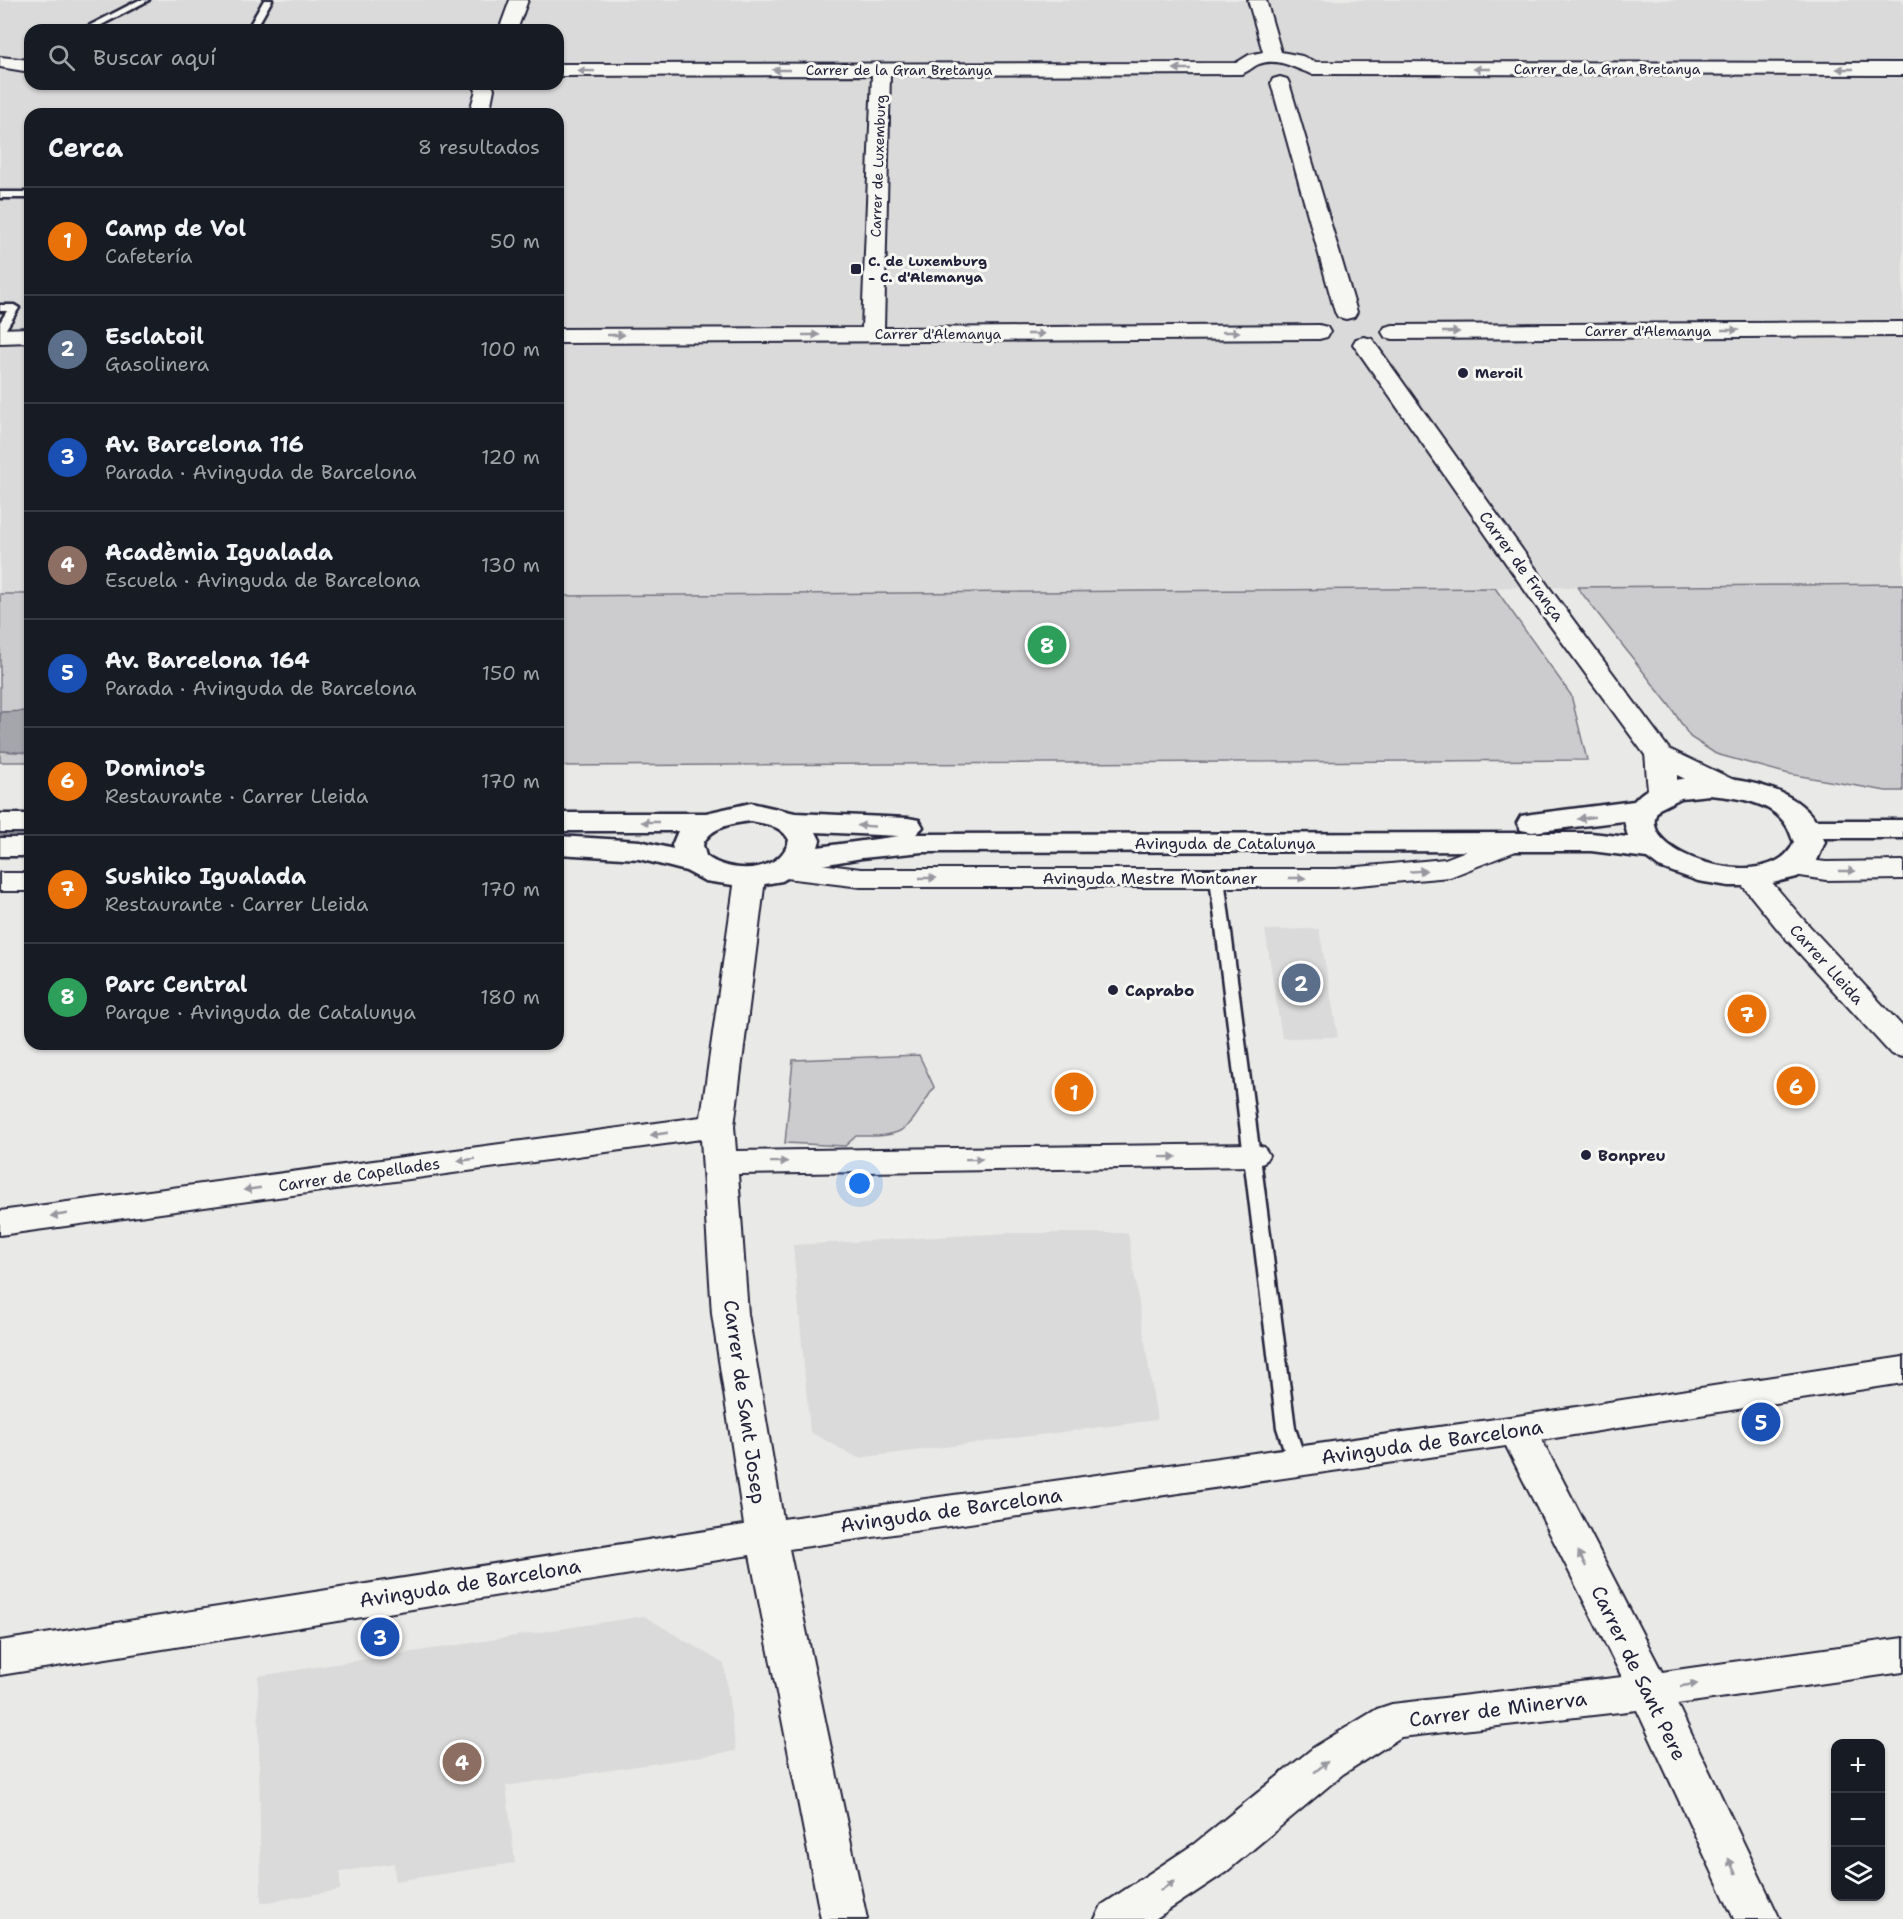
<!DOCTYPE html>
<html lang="es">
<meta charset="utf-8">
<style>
:root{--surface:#171b24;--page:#242831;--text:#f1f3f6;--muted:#9ea1a6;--line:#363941;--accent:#9495a2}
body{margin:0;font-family:"Shantell Sans",sans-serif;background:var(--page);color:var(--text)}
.controls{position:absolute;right:18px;bottom:18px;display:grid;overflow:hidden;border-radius:12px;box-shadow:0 2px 4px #0004}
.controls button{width:54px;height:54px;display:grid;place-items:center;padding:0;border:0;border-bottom:2px solid var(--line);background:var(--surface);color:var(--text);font:30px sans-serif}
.you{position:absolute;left:860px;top:1184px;width:21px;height:21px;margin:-15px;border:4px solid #fff;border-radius:50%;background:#1a73e8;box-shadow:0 0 0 9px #1a73e833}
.badge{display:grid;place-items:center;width:39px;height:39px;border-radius:50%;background:var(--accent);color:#fff;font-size:20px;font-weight:700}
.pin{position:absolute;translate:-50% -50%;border:3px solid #fff;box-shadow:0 2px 6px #0006}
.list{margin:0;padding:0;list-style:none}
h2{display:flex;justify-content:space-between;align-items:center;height:78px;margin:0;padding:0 24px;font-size:26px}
h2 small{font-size:20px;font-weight:400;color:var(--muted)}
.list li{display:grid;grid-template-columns:39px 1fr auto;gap:18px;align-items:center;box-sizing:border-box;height:108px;padding:0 24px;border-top:2px solid var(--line)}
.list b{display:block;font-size:22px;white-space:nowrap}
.list p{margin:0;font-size:20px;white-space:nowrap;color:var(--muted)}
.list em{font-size:20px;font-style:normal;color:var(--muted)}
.icon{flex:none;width:33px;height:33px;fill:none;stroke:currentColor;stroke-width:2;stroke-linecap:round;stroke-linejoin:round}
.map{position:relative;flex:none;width:1903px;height:1919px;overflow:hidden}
.search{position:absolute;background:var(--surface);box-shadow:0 2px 4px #0004;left:24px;top:24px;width:540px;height:66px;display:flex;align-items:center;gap:15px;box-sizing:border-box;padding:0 21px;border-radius:18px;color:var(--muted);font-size:22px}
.panel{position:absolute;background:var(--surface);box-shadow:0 2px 4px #0004;left:24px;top:108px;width:540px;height:942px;border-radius:18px}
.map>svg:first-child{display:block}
.built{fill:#dadada;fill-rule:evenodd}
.green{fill:#ccccce;stroke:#777784;stroke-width:1.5}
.water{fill:#a5a5ac;stroke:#71717f;stroke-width:1.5}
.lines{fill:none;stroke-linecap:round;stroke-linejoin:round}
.lane-casing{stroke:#22223b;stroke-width:5}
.street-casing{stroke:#22223b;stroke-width:4}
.secondary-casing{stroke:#22223b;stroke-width:5}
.lane{fill:#f6f6f2;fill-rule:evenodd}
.street{fill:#f6f6f2;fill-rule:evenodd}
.secondary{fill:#f6f6f2;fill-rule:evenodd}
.oneway{fill:#9797a0}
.poi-dot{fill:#22223b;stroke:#f6f6f2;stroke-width:2}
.labels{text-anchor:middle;stroke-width:6;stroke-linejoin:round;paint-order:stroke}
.far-street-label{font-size:14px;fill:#22223b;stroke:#f6f6f2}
.far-poi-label{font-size:14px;font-weight:bold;fill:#22223b;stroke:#f6f6f2;text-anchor:start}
.street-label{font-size:16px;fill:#22223b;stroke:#f6f6f2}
.poi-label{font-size:16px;font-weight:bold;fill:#22223b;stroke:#f6f6f2;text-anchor:start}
.near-street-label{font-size:20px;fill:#22223b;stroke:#f6f6f2}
</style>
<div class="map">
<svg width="1903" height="1919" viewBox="0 0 1903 1919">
<rect width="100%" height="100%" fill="#e9e9e7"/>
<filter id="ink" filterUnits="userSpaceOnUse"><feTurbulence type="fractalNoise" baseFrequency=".0167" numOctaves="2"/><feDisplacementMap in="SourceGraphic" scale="12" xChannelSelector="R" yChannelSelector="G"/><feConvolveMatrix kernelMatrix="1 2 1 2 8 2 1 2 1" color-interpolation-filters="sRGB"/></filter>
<g filter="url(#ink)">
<path class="built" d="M 0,0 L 1903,0 L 1903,584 L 558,596 L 558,114 L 30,114 L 30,594 L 0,594 ZM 30,30 L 558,30 L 558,84 L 30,84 Z
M 1319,929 L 1338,1037 L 1282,1038 L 1265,930 Z
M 1008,1233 L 1128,1233 L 1157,1420 L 858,1458 L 810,1432 L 793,1245 Z
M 644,1616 L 724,1664 L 736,1751 L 506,1786 L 515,1863 L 395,1881 L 394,1863 L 340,1872 L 340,1890 L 261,1903 L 258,1676 Z"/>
<path class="green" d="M 1903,584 L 1903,791 L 1886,791 L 1789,774 L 1716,754 L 1690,737 L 1670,706 L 1577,587 Z
M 1495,588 L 1571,695 L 1587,760 L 558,766 L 558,596 Z
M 0,594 L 30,594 L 30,762 L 0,762 Z
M 919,1055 L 934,1087 C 907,1130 909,1137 856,1136 L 845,1146 L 785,1143 L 793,1060 Z"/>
<path class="water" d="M 30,711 L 30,753 L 0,751 L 0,712 Z"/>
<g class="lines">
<defs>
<path id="lane" d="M 139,0 L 149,0 L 92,30 L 81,30 Z
M 264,0 L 272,0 L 255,30 L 247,30 Z
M 0,192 L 30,192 L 30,198 L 0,198 Z
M 0,305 L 14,305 L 19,308 L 4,332 L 0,333 L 0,322 L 7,311 L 0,311 Z
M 1217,874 L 1224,878 L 1295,1428 L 1306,1461 L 1304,1466 L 1297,1468 L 1290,1466 L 1288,1461 L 1277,1428 L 1210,878 Z"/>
<path id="street" d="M 510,0 L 528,0 L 517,30 L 499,30 Z
M 1248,0 L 1266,0 L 1281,52 L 1302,56 L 1316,62 L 1903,63 L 1903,75 L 1312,74 C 1294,69 1279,57 1259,64 C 1252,67 1248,72 1241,74 L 890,75 L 884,328 L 1319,325 L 1327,327 L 1330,332 L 1327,337 L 1319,339 L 558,343 L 558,329 L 862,328 L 872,75 L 558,76 L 558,64 L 1236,63 L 1249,55 L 1263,52 Z
M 0,57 L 30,60 L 30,72 L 0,67 Z
M 1280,77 L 1287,79 L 1289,83 L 1357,312 L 1354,317 L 1346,319 L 1338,317 L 1335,312 L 1271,83 L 1273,79 Z
M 471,84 L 491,84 L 494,89 L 489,114 L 469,114 L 476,90 Z
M 1903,322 L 1903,336 L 1393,339 L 1385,337 L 1382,332 L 1385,327 L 1393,325 Z
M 30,328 L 30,342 L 0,343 L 0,329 Z
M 1364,337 L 1372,339 L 1551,590 L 1669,749 L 1736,781 L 1740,787 L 1736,793 C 1716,798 1696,784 1677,775 L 1677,794 L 1672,800 L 1662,803 L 1652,800 C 1646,792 1647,768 1645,755 L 1533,602 L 1353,344 L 1356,339 Z
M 1510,834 L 1521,837 L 1525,843 L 1521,849 L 1450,877 L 1336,887 L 861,887 L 786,878 L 775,875 L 771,869 L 775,863 L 786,860 L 861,869 L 1336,869 L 1445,859 Z
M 1792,858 L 1826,862 L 1903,861 L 1903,879 L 1826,880 L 1781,873 L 1777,867 L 1781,861 Z
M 750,870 L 761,873 L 765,879 L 734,1126 L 736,1151 L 1252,1144 L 1264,1147 L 1269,1155 L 1264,1163 L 1252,1166 L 738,1174 L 748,1314 L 783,1519 L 1517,1416 L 1903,1357 L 1903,1383 L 1542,1440 L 1662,1672 L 1903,1638 L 1903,1672 L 1677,1704 L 1780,1919 L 1734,1919 L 1637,1710 L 1401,1737 L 1343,1774 L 1226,1872 L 1155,1919 L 1095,1919 L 1102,1905 L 1194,1844 L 1313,1748 L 1377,1709 L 1392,1704 L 1622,1677 L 1506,1446 L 789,1549 L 867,1919 L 821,1919 L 750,1555 L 0,1675 L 0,1641 L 744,1525 L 712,1314 L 701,1139 L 0,1235 L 0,1211 L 701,1117 L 735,879 L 739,873 Z
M 1753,870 L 1764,873 L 1802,918 L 1903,1027 L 1903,1057 L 1891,1054 L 1780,932 L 1742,885 L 1738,879 L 1742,873 Z
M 0,873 L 30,873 L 30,891 L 0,891 Z"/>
<path id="secondary" d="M 1709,777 C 1746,780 1792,787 1815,820 L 1903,820 L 1903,838 L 1823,838 L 1825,842 L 1815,865 L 1797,877 L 1760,886 L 1729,886 L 1698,881 L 1659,867 L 1647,858 L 1591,851 L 922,852 L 862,858 L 804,868 L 782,881 L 747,887 L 705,881 L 686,871 L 639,859 L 558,854 L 558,836 L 640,841 L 673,849 L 672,845 L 678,831 L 558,831 L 558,813 L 706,813 L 751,803 L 795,813 L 908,818 L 919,820 L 923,827 L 916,834 L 1591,833 L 1628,837 L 1624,821 L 1532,832 L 1521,830 L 1517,823 L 1521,816 L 1532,814 L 1634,801 C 1651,780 1684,778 1709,777 ZM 1709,795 C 1734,797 1771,801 1786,825 C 1790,830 1791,837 1794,842 C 1773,898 1628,853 1659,809 L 1681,798 ZM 751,821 C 766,824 782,826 789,840 C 780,875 729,874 706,856 L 703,845 C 709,827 734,823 751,821 ZM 816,832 L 899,836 L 818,847 L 820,840 Z
M 0,814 L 30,814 L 30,832 L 0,832 Z
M 0,838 L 30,838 L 30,856 L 0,856 Z"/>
</defs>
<use href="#lane" class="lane-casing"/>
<use href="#street" class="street-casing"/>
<use href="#secondary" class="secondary-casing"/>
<use href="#lane" class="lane"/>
<use href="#street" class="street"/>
<use href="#secondary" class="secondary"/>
</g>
<defs><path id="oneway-solid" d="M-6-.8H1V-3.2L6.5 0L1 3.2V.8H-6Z" transform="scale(1.5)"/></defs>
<g class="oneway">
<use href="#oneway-solid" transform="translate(1182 69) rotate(180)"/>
<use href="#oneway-solid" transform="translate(1482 69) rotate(-180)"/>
<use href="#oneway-solid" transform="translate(1845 69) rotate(-180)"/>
<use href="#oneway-solid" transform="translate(781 70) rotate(180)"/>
<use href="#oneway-solid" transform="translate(586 71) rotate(-179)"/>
<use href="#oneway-solid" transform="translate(1730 330)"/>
<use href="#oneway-solid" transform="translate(1231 332)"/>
<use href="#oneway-solid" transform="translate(1451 332)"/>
<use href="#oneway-solid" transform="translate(1036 334)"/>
<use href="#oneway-solid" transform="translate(616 335)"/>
<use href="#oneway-solid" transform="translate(811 335)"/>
<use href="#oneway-solid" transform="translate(1586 818) rotate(172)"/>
<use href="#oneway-solid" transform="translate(650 822) rotate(180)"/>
<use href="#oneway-solid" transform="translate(866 826) rotate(-177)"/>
<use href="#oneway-solid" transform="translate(1418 871) rotate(-5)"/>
<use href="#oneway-solid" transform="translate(1847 871)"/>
<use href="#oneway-solid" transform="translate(928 878)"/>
<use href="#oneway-solid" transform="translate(1297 878)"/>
<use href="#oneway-solid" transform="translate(659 1134) rotate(172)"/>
<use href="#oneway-solid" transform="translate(1168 1157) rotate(-1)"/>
<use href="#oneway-solid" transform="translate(974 1159) rotate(-1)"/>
<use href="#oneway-solid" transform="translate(466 1160) rotate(172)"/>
<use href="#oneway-solid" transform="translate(779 1162) rotate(-1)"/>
<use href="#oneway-solid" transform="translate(252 1189) rotate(172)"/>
<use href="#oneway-solid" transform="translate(59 1215) rotate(172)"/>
<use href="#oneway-solid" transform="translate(1582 1559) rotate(-117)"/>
<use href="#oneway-solid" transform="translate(1689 1685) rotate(-8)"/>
<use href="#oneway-solid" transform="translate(1321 1767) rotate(-39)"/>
<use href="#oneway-solid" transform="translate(1732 1866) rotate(-115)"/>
<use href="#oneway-solid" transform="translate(1167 1886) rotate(-34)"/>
</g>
</g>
<g class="poi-dot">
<rect x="850" y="263" width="12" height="12" rx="3"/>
<circle cx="1463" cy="373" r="6"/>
<circle cx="1113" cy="990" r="6"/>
<circle cx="1586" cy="1155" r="6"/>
</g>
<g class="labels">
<g class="far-street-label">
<text x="1607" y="74">Carrer de la Gran Bretanya</text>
<text x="899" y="75">Carrer de la Gran Bretanya</text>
<text transform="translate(878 166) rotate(-88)" y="5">Carrer de Luxemburg</text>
<text x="1648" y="336">Carrer d'Alemanya</text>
<text x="938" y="339">Carrer d'Alemanya</text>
</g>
<g class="far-poi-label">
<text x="868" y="266">C. de Luxemburg<tspan x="868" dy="16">- C. d'Alemanya</tspan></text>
<text x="1475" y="378">Meroil</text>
</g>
<g class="street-label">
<text transform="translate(1522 566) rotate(54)" y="6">Carrer de França</text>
<text x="1225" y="849">Avinguda de Catalunya</text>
<text x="1150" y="884">Avinguda Mestre Montaner</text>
<text transform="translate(1827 964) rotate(48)" y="6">Carrer Lleida</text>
<text transform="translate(359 1174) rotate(-8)" y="6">Carrer de Capellades</text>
</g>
<g class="poi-label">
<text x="1125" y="996">Caprabo</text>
<text x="1598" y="1161">Bonpreu</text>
</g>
<g class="near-street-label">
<text transform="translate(745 1402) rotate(82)" y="7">Carrer de Sant Josep</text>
<text transform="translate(1432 1442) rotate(-8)" y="7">Avinguda de Barcelona</text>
<text transform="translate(951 1510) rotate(-8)" y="7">Avinguda de Barcelona</text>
<text transform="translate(470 1583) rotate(-9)" y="7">Avinguda de Barcelona</text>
<text transform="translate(1639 1673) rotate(64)" y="7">Carrer de Sant Pere</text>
<text transform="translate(1498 1709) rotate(-7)" y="7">Carrer de Minerva</text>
</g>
</g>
</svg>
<div class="controls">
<button>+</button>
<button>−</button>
<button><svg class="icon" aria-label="layers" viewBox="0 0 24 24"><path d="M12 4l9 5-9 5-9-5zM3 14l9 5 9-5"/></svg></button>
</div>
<div class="you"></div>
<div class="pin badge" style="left:1074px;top:1092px;background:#e8710a">1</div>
<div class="pin badge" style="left:1301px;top:983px;background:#5c6f8a">2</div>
<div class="pin badge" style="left:380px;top:1637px;background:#1a4fb4">3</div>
<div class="pin badge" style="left:462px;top:1762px;background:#8d6e63">4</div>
<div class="pin badge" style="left:1761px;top:1422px;background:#1a4fb4">5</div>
<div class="pin badge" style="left:1796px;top:1086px;background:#e8710a">6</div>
<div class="pin badge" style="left:1747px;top:1014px;background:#e8710a">7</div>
<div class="pin badge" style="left:1047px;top:645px;background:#2e9e5b">8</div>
<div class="search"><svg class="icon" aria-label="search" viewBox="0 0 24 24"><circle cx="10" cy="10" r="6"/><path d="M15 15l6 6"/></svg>Buscar aquí</div>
<section class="panel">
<h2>Cerca<small>8 resultados</small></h2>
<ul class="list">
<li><span class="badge" style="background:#e8710a">1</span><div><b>Camp de Vol</b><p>Cafetería</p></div><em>50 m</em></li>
<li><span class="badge" style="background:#5c6f8a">2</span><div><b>Esclatoil</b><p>Gasolinera</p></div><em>100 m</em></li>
<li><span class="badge" style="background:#1a4fb4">3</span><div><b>Av. Barcelona 116</b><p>Parada · Avinguda de Barcelona</p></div><em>120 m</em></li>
<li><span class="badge" style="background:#8d6e63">4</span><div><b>Acadèmia Igualada</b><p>Escuela · Avinguda de Barcelona</p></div><em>130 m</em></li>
<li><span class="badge" style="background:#1a4fb4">5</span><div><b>Av. Barcelona 164</b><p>Parada · Avinguda de Barcelona</p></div><em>150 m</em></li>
<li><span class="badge" style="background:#e8710a">6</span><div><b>Domino's</b><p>Restaurante · Carrer Lleida</p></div><em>170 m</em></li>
<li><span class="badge" style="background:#e8710a">7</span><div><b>Sushiko Igualada</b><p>Restaurante · Carrer Lleida</p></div><em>170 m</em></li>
<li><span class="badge" style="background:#2e9e5b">8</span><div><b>Parc Central</b><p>Parque · Avinguda de Catalunya</p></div><em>180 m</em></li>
</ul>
</section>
</div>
